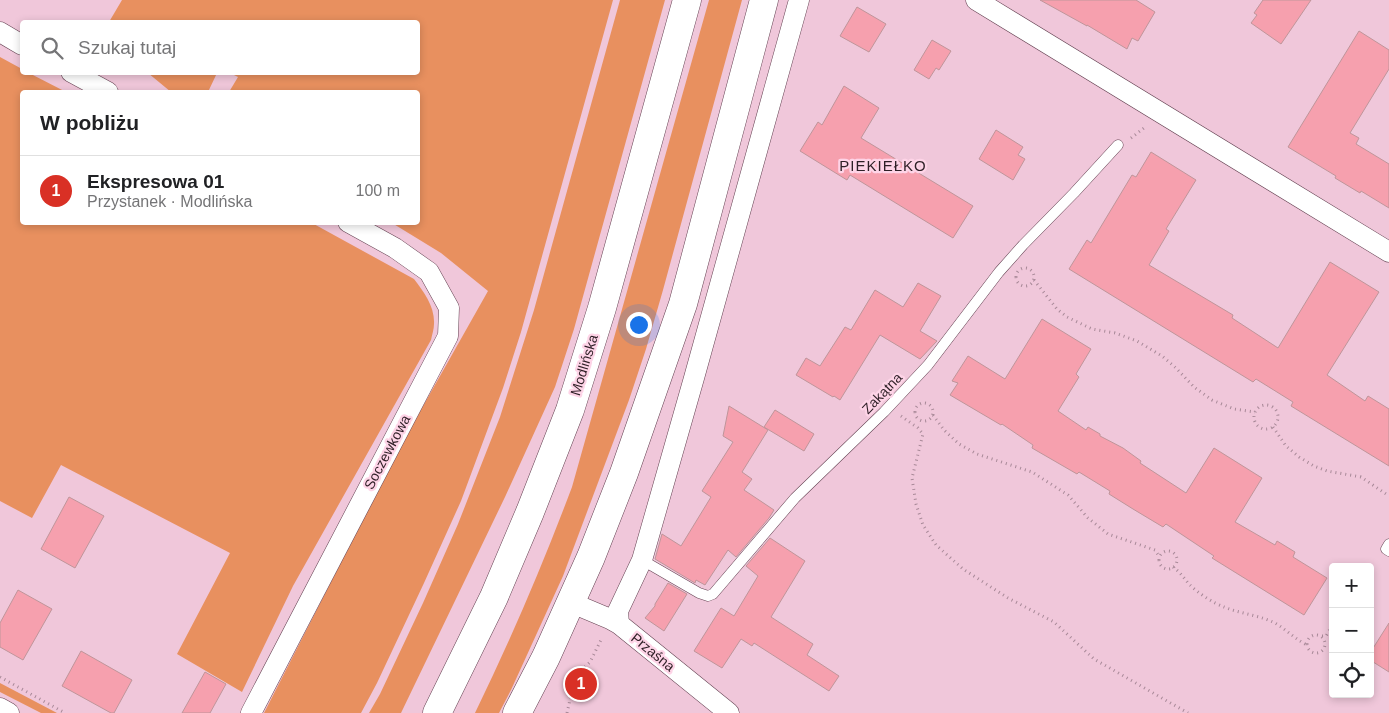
<!DOCTYPE html>
<html lang="pl">
<meta charset="utf-8">
<style>
:root{--surface:#fff;--page:#f2f2f2;--text:#202124;--muted:#757577;--line:#e0e0e0;--accent:#d93025}
body{margin:0;font-family:Arial,sans-serif;background:var(--page);color:var(--text)}
.controls{position:absolute;right:15px;bottom:15px;display:grid;overflow:hidden;border-radius:5px;box-shadow:0 2px 8px #0003}
.controls button{width:45px;height:45px;display:grid;place-items:center;padding:0;border:0;border-bottom:1px solid var(--line);background:var(--surface);color:var(--text);font:25px sans-serif}
.you{position:absolute;left:638px;top:324px;width:18px;height:18px;margin:-12px;border:4px solid #fff;border-radius:50%;background:#1a73e8;box-shadow:0 0 0 8px #1a73e833}
.badge{display:grid;place-items:center;width:32px;height:32px;border-radius:50%;background:var(--accent);color:#fff;font-size:16px;font-weight:700}
.pin{position:absolute;translate:-50% -50%;border:2px solid #fff;box-shadow:0 1px 5px #0006}
.list{margin:0;padding:0;list-style:none}
h2{display:flex;justify-content:space-between;align-items:center;height:65px;margin:0;padding:0 20px;font-size:21px}
h2 small{font-size:16px;font-weight:400;color:var(--muted)}
.list li{display:grid;grid-template-columns:32px 1fr auto;gap:15px;align-items:center;box-sizing:border-box;height:70px;padding:0 20px;border-top:1px solid var(--line)}
.list b{display:block;font-size:19px;white-space:nowrap}
.list p{margin:0;font-size:16px;white-space:nowrap;color:var(--muted)}
.list em{font-size:16px;font-style:normal;color:var(--muted)}
.icon{flex:none;width:28px;height:28px;fill:none;stroke:currentColor;stroke-width:2;stroke-linecap:round;stroke-linejoin:round}
.map{position:relative;flex:none;width:1389px;height:713px;overflow:hidden}
.search{position:absolute;background:var(--surface);box-shadow:0 2px 8px #0003;left:20px;top:20px;width:400px;height:55px;display:flex;align-items:center;gap:12px;box-sizing:border-box;padding:0 18px;border-radius:5px;color:var(--muted);font-size:19px}
.panel{position:absolute;background:var(--surface);box-shadow:0 2px 8px #0003;left:20px;top:90px;width:400px;height:135px;border-radius:5px}
.map>svg:first-child{display:block}
.green{fill:#e8905f}
.building{fill:#f6a0ae;stroke:#bf959a}
.lines{fill:none;stroke-linecap:round;stroke-linejoin:round}
.service-casing{stroke:#654353;stroke-width:11}
.minor-casing{stroke:#654353;stroke-width:21}
.primary-casing{stroke:#654353;stroke-width:29}
.path{stroke:#a88998;stroke-width:3;stroke-dasharray:1 4;stroke-linecap:butt}
.service{stroke:#fff;stroke-width:10}
.minor{stroke:#fff;stroke-width:20}
.primary{stroke:#fff;stroke-width:28}
.labels{text-anchor:middle;stroke-width:4.5;stroke-linejoin:round;paint-order:stroke}
.street-label{font-size:14px;fill:#2e1f26;stroke:#fed4e7}
.neighbourhood-label{font-size:15px;letter-spacing:1px;fill:#2e1f26;stroke:#fed4e7}
</style>
<div class="map">
<svg width="1389" height="713" viewBox="0 0 1389 713">
<rect width="100%" height="100%" fill="#f0c7da"/>
<path class="green" d="M 122,0 L 613,0 L 521,332 L 503,388 L 461,501 L 424,583 L 377,683 L 361,713 L 264,713 L 401,445 L 488,291 L 441,253 L 392,223 L 418,222 L 418,92 L 229,92 L 238,77 L 230,73 L 418,72 L 418,22 L 109,22 Z
M 620,0 L 665,0 L 574,329 L 555,387 L 505,497 L 401,713 L 369,713 L 380,694 L 423,603 L 458,524 L 500,417 L 534,310 Z
M 709,0 L 742,0 L 663,290 L 646,349 L 629,400 L 563,576 L 511,690 L 499,713 L 475,713 C 511,639 543,564 572,487 Z
M 0,57 L 22,69 L 22,72 L 29,73 L 66,92 L 22,92 L 22,222 L 312,223 L 414,279 C 424,292 435,307 434,324 C 434,329 432,335 431,340 L 293,586 L 242,692 L 177,654 L 230,553 L 61,465 L 32,518 L 0,501 Z
M 148,73 L 217,73 L 208,92 L 171,92 Z
M 0,683 L 57,713 L 41,713 L 0,692 Z"/>
<path class="building" d="M 1040,0 L 1136,0 L 1155,12 L 1138,41 L 1132,38 L 1127,49 L 1087,25 L 1087,26 Z
M 1263,0 L 1311,0 L 1281,44 L 1251,23 L 1257,15 L 1254,13 Z
M 857,7 L 886,24 L 869,52 L 840,36 Z
M 1359,31 L 1389,50 L 1389,69 L 1350,133 L 1359,138 L 1356,144 L 1389,164 L 1389,208 L 1361,191 L 1360,193 L 1335,178 L 1336,176 L 1288,147 Z
M 932,40 L 951,51 L 939,70 L 936,68 L 929,79 L 914,70 Z
M 844,86 L 879,108 L 861,138 L 973,206 L 953,238 L 850,175 L 847,180 L 800,151 L 818,122 L 822,125 Z
M 996,130 L 1023,147 L 1018,155 L 1025,159 L 1013,180 L 979,159 Z
M 1151,152 L 1196,180 L 1166,229 L 1169,231 L 1149,265 L 1233,315 L 1232,318 L 1278,348 L 1330,262 L 1379,292 L 1327,375 L 1365,401 L 1368,396 L 1389,409 L 1389,466 L 1291,406 L 1293,402 L 1256,379 L 1253,382 L 1069,269 L 1087,240 L 1091,243 L 1132,175 L 1136,177 Z
M 918,283 L 941,296 L 920,331 L 937,341 L 920,359 L 880,335 L 840,400 L 834,396 L 833,397 L 796,375 L 806,358 L 820,366 L 845,327 L 851,330 L 875,290 L 903,307 Z
M 1042,319 L 1091,349 L 1076,374 L 1079,377 L 1058,411 L 1086,430 L 1088,427 L 1100,434 L 1100,436 L 1123,448 L 1141,461 L 1140,463 L 1186,493 L 1214,448 L 1262,478 L 1235,522 L 1275,545 L 1277,541 L 1295,552 L 1293,557 L 1327,578 L 1304,615 L 1212,558 L 1214,556 L 1166,524 L 1163,527 L 1133,509 L 1109,494 L 1110,491 L 1079,472 L 1077,474 L 1032,448 L 1033,445 L 1002,424 L 1001,425 L 950,395 L 958,383 L 952,381 L 968,356 L 1005,379 Z
M 729,406 L 768,430 L 742,472 L 752,479 L 744,490 L 774,510 L 769,518 L 736,557 L 728,550 L 705,585 L 696,580 L 695,583 L 655,559 L 662,534 L 681,546 L 711,497 L 702,491 L 733,442 L 723,436 Z
M 775,410 L 814,434 L 804,451 L 764,427 Z
M 69,497 L 104,516 L 75,568 L 41,549 Z
M 770,538 L 805,561 L 771,617 L 813,644 L 807,655 L 839,676 L 829,691 L 754,643 L 752,646 L 741,639 L 722,668 L 694,651 L 721,608 L 734,616 L 758,576 L 746,566 Z
M 668,583 L 687,594 L 664,631 L 645,618 L 655,606 L 655,604 Z
M 18,590 L 52,609 L 23,660 L 0,647 L 0,623 Z
M 1389,623 L 1389,672 L 1370,660 L 1370,653 Z
M 81,651 L 132,680 L 114,713 L 111,713 L 62,686 Z
M 205,672 L 226,684 L 210,713 L 182,713 Z"/>
<g class="lines">
<defs>
<path id="service" d="M 1389,544 L 1386,549 L 1389,551
M 642,560 L 699,593 L 708,596 L 713,594 L 795,498 L 884,412 L 928,365 L 999,272 L 1023,245 L 1074,193 L 1118,145"/>
<path id="minor" d="M 976,0 L 1389,252
M 0,32 L 22,45
M 71,72 L 108,92
M 572,603 L 610,619 L 619,624 L 729,713
M 619,624 L 618,611 L 642,560 L 694,378 L 799,0
M 0,708 L 9,713
M 251,713 L 448,336 L 449,308 L 429,272 L 395,248 L 348,222"/>
<path id="primary" d="M 437,713 L 494,597 L 530,512 L 570,410 L 602,308 L 687,0
M 517,713 L 546,657 L 591,557 L 624,473 L 683,304 L 764,0"/>
</defs>
<use href="#service" class="service-casing"/>
<use href="#minor" class="minor-casing"/>
<use href="#primary" class="primary-casing"/>
<path class="path" d="M 1131,138 L 1144,128
M1016 277a9 9 0 1 1 18 0a9 9 0 1 1-18 0Z
M 1034,280 L 1057,309 L 1067,317 L 1092,329 L 1115,333 L 1137,341 L 1162,356 L 1176,368 L 1194,387 L 1212,400 L 1234,409 L 1255,412
M915 412a9 9 0 1 1 18 0a9 9 0 1 1-18 0Z
M1254 417a12 12 0 1 1 24 0a12 12 0 1 1-24 0Z
M 933,415 L 944,430 L 959,444 L 977,454 L 1032,472 L 1068,495 L 1088,518 L 1108,534 L 1155,550 L 1159,556
M 901,416 L 918,428 L 923,434 L 912,478 L 916,504 L 923,525 L 936,545 L 963,569 L 1008,598 L 1054,622 L 1094,659 L 1188,713
M 1273,427 L 1286,446 L 1299,457 L 1314,466 L 1327,471 L 1361,477 L 1389,496
M1159 560a9 9 0 1 1 18 0a9 9 0 1 1-18 0Z
M 1173,567 C 1180,572 1184,578 1189,584 C 1198,593 1213,603 1224,607 C 1241,614 1259,615 1275,623 C 1287,630 1295,639 1307,645
M1307 644a9 9 0 1 1 18 0a9 9 0 1 1-18 0Z
M 1322,636 L 1326,636 L 1333,624
M 0,677 L 65,713
M 567,713 L 572,691 L 581,671 L 590,662 L 602,638"/>
<use href="#service" class="service"/>
<use href="#minor" class="minor"/>
<use href="#primary" class="primary"/>
</g>
<g class="labels">
<g class="street-label">
<text transform="translate(584 365) rotate(-73)" y="5">Modlińska</text>
<text transform="translate(882 393) rotate(-46)" y="5">Zakątna</text>
<text transform="translate(387 452) rotate(-62)" y="5">Soczewkowa</text>
<text transform="translate(653 652) rotate(39)" y="5">Przaśna</text>
</g>
<g class="neighbourhood-label">
<text x="883" y="171">PIEKIEŁKO</text>
</g>
</g>
</svg>
<div class="controls">
<button>+</button>
<button>−</button>
<button><svg class="icon" aria-label="locate" viewBox="0 0 24 24"><circle cx="12" cy="12" r="6"/><path d="M12 2v4M12 18v4M2 12h4M18 12h4"/></svg></button>
</div>
<div class="you"></div>
<div class="pin badge" style="left:581px;top:684px">1</div>
<div class="search"><svg class="icon" aria-label="search" viewBox="0 0 24 24"><circle cx="10" cy="10" r="6"/><path d="M15 15l6 6"/></svg>Szukaj tutaj</div>
<section class="panel">
<h2>W pobliżu<small></small></h2>
<ul class="list">
<li><span class="badge">1</span><div><b>Ekspresowa 01</b><p>Przystanek · Modlińska</p></div><em>100 m</em></li>
</ul>
</section>
</div>
